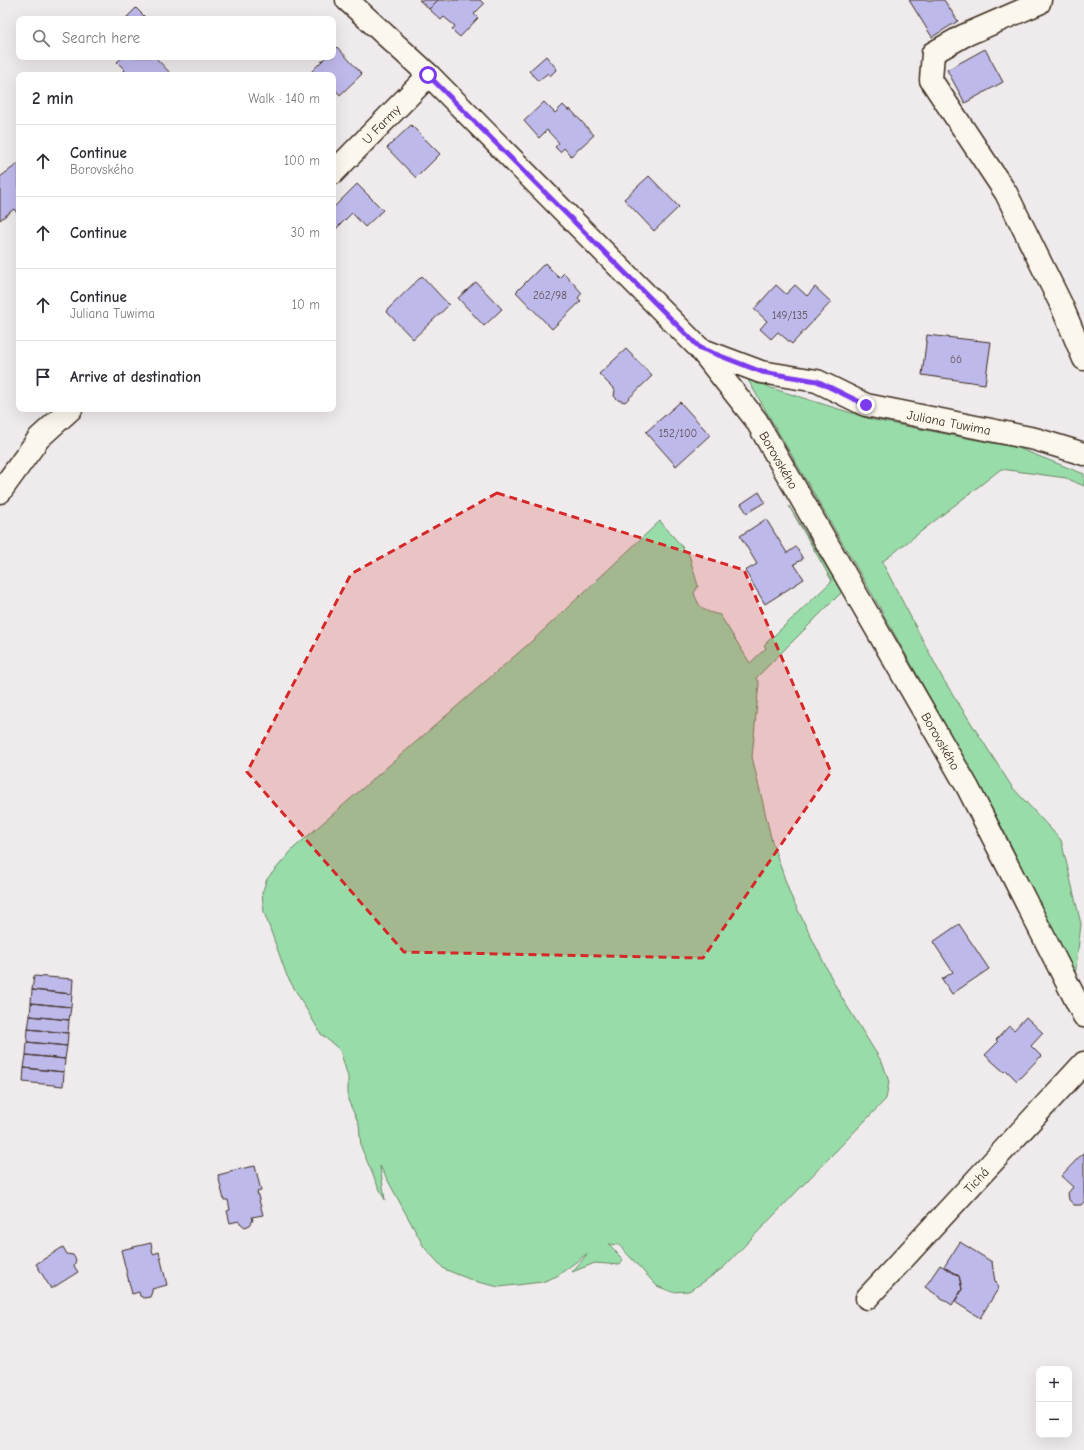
<!DOCTYPE html>
<meta charset="utf-8">
<style>
:root{--surface:#fff;--page:#f2f2f3;--text:#2b2b33;--muted:#7c7c81;--line:#e1e1e2}
body{margin:0;font-family:"Comic Neue",sans-serif;background:var(--page);color:var(--text)}
.controls{position:absolute;right:12px;bottom:12px;display:grid;overflow:hidden;border-radius:8px;box-shadow:0 4px 16px #0002}
.controls button{width:36px;height:36px;display:grid;place-items:center;padding:0;border:0;border-bottom:1px solid var(--line);background:var(--surface);color:var(--text);font:20px sans-serif}
.stop{position:absolute;width:12px;height:12px;margin:-9px;border:3px solid #7c3aed;border-radius:50%;background:#fff}
.stop.end{background:#7c3aed;border-color:#fff;box-shadow:0 1px 4px #0008}
.list{margin:0;padding:0;list-style:none}
h2{display:flex;justify-content:space-between;align-items:center;height:52px;margin:0;padding:0 16px;font-size:17px}
h2 small{font-size:13px;font-weight:400;color:var(--muted)}
.list li{display:grid;grid-template-columns:26px 1fr auto;gap:12px;align-items:center;box-sizing:border-box;height:72px;padding:0 16px;border-top:1px solid var(--line)}
.list b{display:block;font-size:15px;white-space:nowrap}
.list p{margin:0;font-size:13px;white-space:nowrap;color:var(--muted)}
.list em{font-size:13px;font-style:normal;color:var(--muted)}
.icon{flex:none;width:22px;height:22px;fill:none;stroke:currentColor;stroke-width:2;stroke-linecap:round;stroke-linejoin:round}
.map{position:relative;flex:none;width:1084px;height:1450px;overflow:hidden}
.search{position:absolute;background:var(--surface);box-shadow:0 4px 16px #0002;left:16px;top:16px;width:320px;height:44px;display:flex;align-items:center;gap:10px;box-sizing:border-box;padding:0 14px;border-radius:8px;color:var(--muted);font-size:15px}
.panel{position:absolute;background:var(--surface);box-shadow:0 4px 16px #0002;left:16px;top:72px;width:320px;height:340px;border-radius:8px}
.map>svg:first-child{display:block}
.green{fill:#98dda9;stroke:#6a8464}
.building{fill:#beb9eb;stroke:#3b2a1e}
.lines{fill:none;stroke-linecap:round;stroke-linejoin:round}
.minor-casing{stroke:#3b2a1e;stroke-width:25}
.major-casing{stroke:#3b2a1e;stroke-width:25}
.minor{stroke:#fbf7ec;stroke-width:22}
.major{stroke:#fbf7ec;stroke-width:22}
.route{stroke:#7c3aed;stroke-width:5}
.marked{fill:#d62828;fill-opacity:0.2;stroke:#d62828;stroke-width:3;stroke-dasharray:8 5;stroke-linejoin:round}
.labels{text-anchor:middle;stroke-width:3;stroke-linejoin:round;paint-order:stroke}
.number-label{font-size:11px;fill:#5c4e51}
.street-label{font-size:13px;fill:#3b2a1e;stroke:#fbf7ec}
</style>
<div class="map">
<svg width="1084" height="1450" viewBox="0 0 1084 1450">
<rect width="100%" height="100%" fill="#efebec"/>
<filter id="ink" filterUnits="userSpaceOnUse"><feTurbulence type="fractalNoise" baseFrequency=".025" numOctaves="2"/><feDisplacementMap in="SourceGraphic" scale="8" xChannelSelector="R" yChannelSelector="G"/><feConvolveMatrix kernelMatrix="1 2 1 2 8 2 1 2 1" color-interpolation-filters="sRGB"/></filter>
<g filter="url(#ink)">
<path class="green" d="M 744,373 L 771,388 L 874,420 L 1018,448 L 1084,474 L 1084,486 L 1066,478 L 1001,469 L 882,562 L 943,679 L 1012,787 L 1061,840 L 1081,924 L 1075,976 L 1003,829 L 875,599 Z
M 789,506 L 842,592 L 756,678 L 759,683 L 752,757 L 772,842 L 790,894 L 831,977 L 842,998 L 883,1064 L 889,1082 L 886,1099 L 724,1267 L 702,1283 L 689,1291 L 672,1292 L 657,1286 L 619,1245 L 609,1244 L 623,1260 L 620,1265 L 595,1263 L 572,1272 L 588,1253 L 557,1276 L 542,1282 L 499,1287 L 474,1281 L 444,1269 L 424,1247 L 380,1166 L 385,1200 L 376,1182 L 361,1147 L 359,1124 L 348,1100 L 348,1077 L 340,1050 L 321,1034 L 287,976 L 264,912 L 262,893 L 267,879 L 294,848 L 532,641 L 660,521 L 689,555 L 698,586 L 694,593 C 700,610 704,611 720,615 L 750,663 L 766,648 L 764,645 L 832,581 Z"/>
<path class="building" d="M 419,0 L 438,0 L 429,9 Z
M 438,0 L 480,0 L 484,4 L 474,14 L 478,18 L 460,37 L 452,30 L 455,26 L 444,17 L 441,20 L 429,9 Z
M 909,0 L 944,0 L 958,21 L 932,37 Z
M 136,8 L 147,19 L 125,19 Z
M 337,47 L 362,74 L 340,95 L 333,87 L 333,75 L 308,75 L 326,57 L 333,57 L 333,51 Z
M 985,49 L 1003,82 L 965,103 L 947,70 Z
M 546,56 L 557,69 L 550,76 L 548,73 L 538,81 L 529,71 Z
M 123,57 L 155,57 L 172,75 L 121,75 L 125,70 L 117,62 Z
M 544,102 L 555,113 L 563,105 L 569,111 L 570,109 L 594,135 L 571,156 L 564,148 L 560,152 L 555,147 L 559,143 L 547,130 L 539,138 L 524,121 Z
M 411,125 L 440,154 L 416,178 L 387,148 Z
M 19,163 L 19,216 L 14,209 L 0,220 L 0,177 Z
M 649,176 L 679,207 L 654,231 L 624,199 Z
M 357,184 L 383,210 L 365,227 L 352,213 L 333,232 L 333,208 Z
M 545,263 L 559,278 L 564,273 L 582,293 L 578,298 L 581,301 L 552,329 L 516,292 Z
M 422,276 L 449,305 L 413,339 L 386,311 Z
M 476,282 L 502,309 L 484,326 L 458,298 Z
M 776,285 L 786,294 L 795,285 L 807,296 L 815,287 L 831,302 L 792,344 L 778,332 L 771,339 L 760,329 L 767,321 L 754,309 Z
M 927,335 L 991,342 L 985,384 L 922,375 Z
M 626,349 L 652,376 L 625,402 L 618,400 L 614,396 L 615,390 L 599,374 Z
M 680,402 L 710,435 L 676,466 L 646,432 Z
M 759,492 L 765,502 L 747,513 L 741,504 Z
M 766,519 L 787,553 L 796,547 L 803,559 L 794,564 L 804,579 L 765,604 L 745,571 L 757,564 L 740,536 Z
M 959,924 L 989,969 L 952,994 L 942,979 L 953,972 L 933,942 Z
M 34,976 L 73,979 L 72,994 L 32,990 Z
M 32,990 L 72,994 L 71,1007 L 31,1003 Z
M 31,1003 L 71,1007 L 69,1020 L 30,1016 Z
M 30,1016 L 69,1020 L 68,1033 L 28,1029 Z
M 1026,1017 L 1043,1033 L 1031,1046 L 1041,1056 L 1017,1081 L 1006,1070 L 1004,1072 L 985,1055 L 998,1042 L 996,1040 L 1009,1026 L 1014,1030 Z
M 28,1029 L 68,1033 L 67,1046 L 27,1042 Z
M 27,1042 L 67,1046 L 65,1059 L 26,1055 Z
M 26,1055 L 65,1059 L 64,1072 L 24,1068 Z
M 24,1068 L 64,1072 L 63,1086 L 23,1082 Z
M 1084,1152 L 1084,1202 L 1081,1205 L 1074,1205 L 1069,1200 L 1068,1193 L 1073,1187 L 1061,1176 Z
M 255,1166 L 261,1191 L 257,1192 L 263,1215 L 252,1217 L 253,1220 L 250,1225 L 245,1227 L 240,1223 L 239,1221 L 230,1223 L 227,1211 L 230,1210 L 228,1200 L 224,1200 L 218,1175 L 230,1172 L 230,1171 Z
M 960,1242 L 992,1262 L 995,1282 L 996,1281 L 998,1289 L 980,1318 L 955,1302 L 962,1289 L 959,1276 L 944,1267 Z
M 151,1243 L 153,1254 L 159,1252 L 167,1285 L 152,1289 L 152,1292 L 150,1297 L 144,1298 L 140,1296 L 139,1292 L 132,1294 L 121,1250 Z
M 63,1247 L 67,1254 L 73,1255 L 76,1260 L 74,1266 L 78,1272 L 51,1289 L 36,1264 Z
M 940,1265 L 959,1276 L 962,1289 L 952,1305 L 925,1287 Z"/>
<g class="lines">
<defs>
<path id="minor" d="M 1040,0 L 1039,3 L 963,36 L 933,53 L 931,80 L 1006,193 L 1061,304 L 1084,359
M 333,173 L 429,75
M 700,349 L 756,420 L 968,788 L 1084,1016
M 700,349 L 761,372 L 817,381 L 866,405 L 1035,439 L 1084,454
M 0,492 L 39,438 L 71,409
M 867,1298 L 1084,1063"/>
<path id="major" d="M 347,0 L 429,75 L 700,349"/>
</defs>
<use href="#minor" class="minor-casing"/>
<use href="#major" class="major-casing"/>
<use href="#minor" class="minor"/>
<use href="#major" class="major"/>
</g>
</g>
<g class="lines" filter="url(#ink)">
<path class="route" d="M 428,75 L 700,348 L 762,372 L 817,381 L 866,405"/>
</g>
<path class="marked" d="M 497,493 L 744,570 L 831,772 L 703,958 L 404,952 L 247,772 L 351,574 Z"/>
<g class="labels">
<g class="number-label">
<text x="550" y="299">262/98</text>
<text x="790" y="319">149/135</text>
<text x="956" y="363">66</text>
<text x="678" y="437">152/100</text>
</g>
<g class="street-label">
<text transform="translate(381 124) rotate(-46)" y="5">U Farmy</text>
<text transform="translate(949 422) rotate(11)" y="5">Juliana Tuwima</text>
<text transform="translate(779 460) rotate(60)" y="5">Borovského</text>
<text transform="translate(941 741) rotate(60)" y="5">Borovského</text>
<text transform="translate(976 1180) rotate(-47)" y="5">Tichá</text>
</g>
</g>
</svg>
<div class="controls">
<button>+</button>
<button>−</button>
</div>
<div class="stop" style="left:428px;top:75px"></div>
<div class="stop end" style="left:866px;top:405px"></div>
<div class="search"><svg class="icon" aria-label="search" viewBox="0 0 24 24"><circle cx="10" cy="10" r="6"/><path d="M15 15l6 6"/></svg>Search here</div>
<section class="panel">
<h2>2 min<small>Walk · 140 m</small></h2>
<ul class="list">
<li><svg class="icon" aria-label="ahead" viewBox="0 0 24 24"><path d="M12 20V5M6 11l6-6 6 6"/></svg><div><b>Continue</b><p>Borovského</p></div><em>100 m</em></li>
<li><svg class="icon" aria-label="ahead" viewBox="0 0 24 24"><path d="M12 20V5M6 11l6-6 6 6"/></svg><div><b>Continue</b></div><em>30 m</em></li>
<li><svg class="icon" aria-label="ahead" viewBox="0 0 24 24"><path d="M12 20V5M6 11l6-6 6 6"/></svg><div><b>Continue</b><p>Juliana Tuwima</p></div><em>10 m</em></li>
<li><svg class="icon" aria-label="arrive" viewBox="0 0 24 24"><path d="M6 21V4h12l-3 4 3 4H6"/></svg><div><b>Arrive at destination</b></div></li>
</ul>
</section>
</div>
